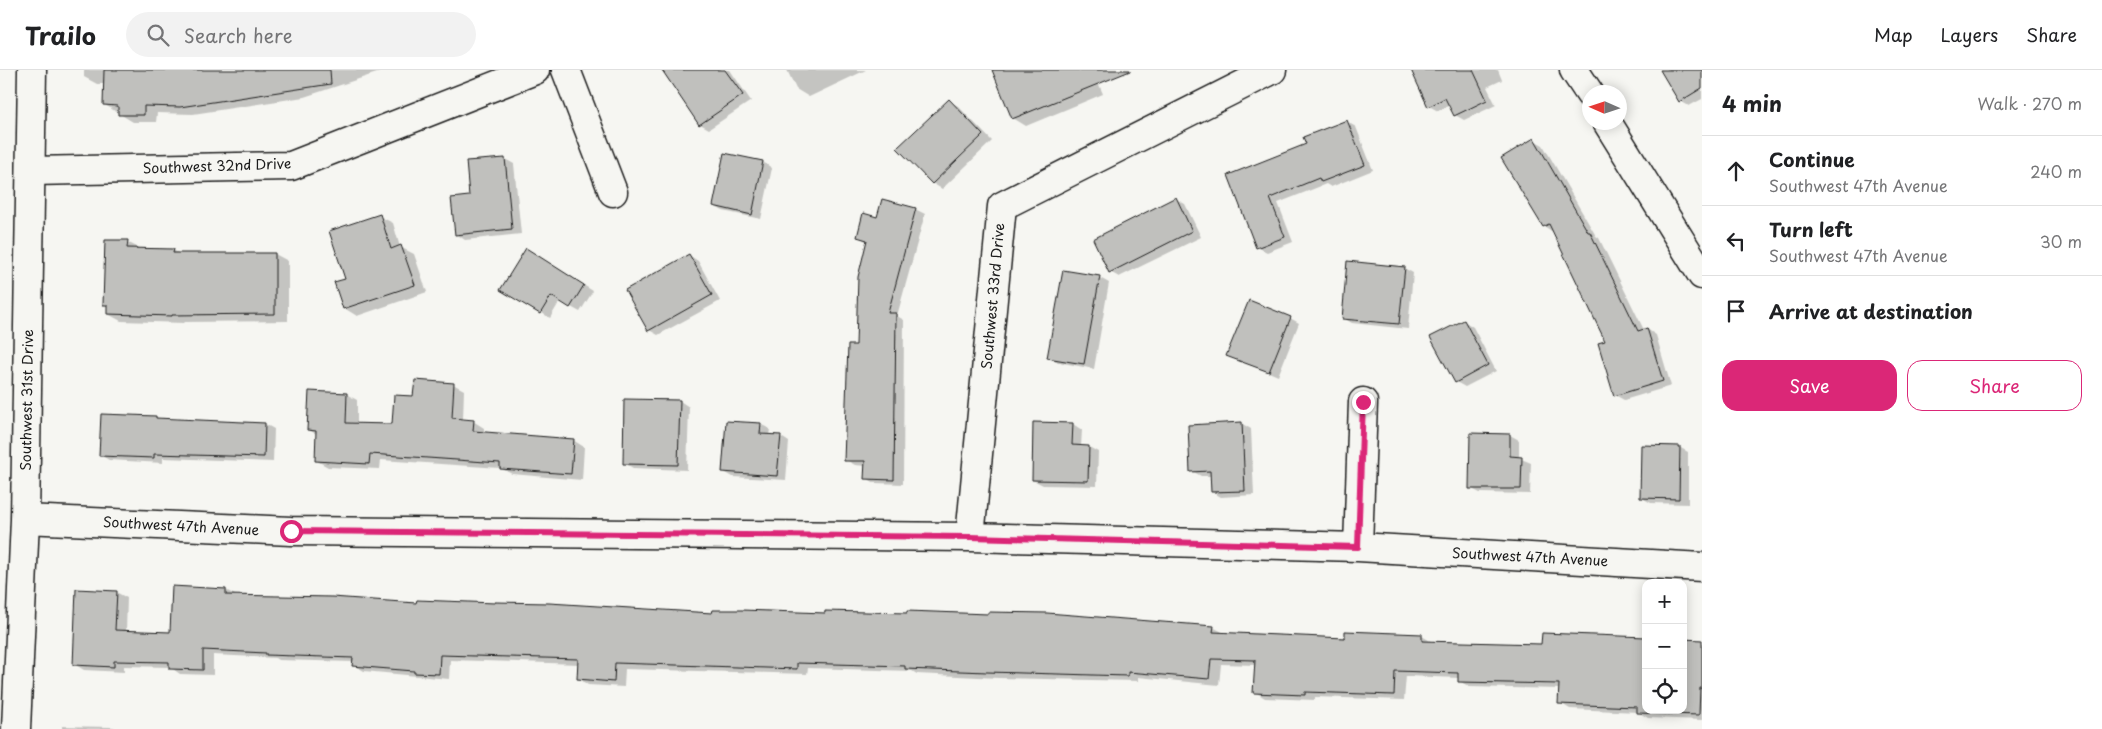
<!DOCTYPE html>
<meta charset="utf-8">
<style>
:root{--surface:#fff;--page:#f2f2f2;--text:#202124;--muted:#757577;--line:#e0e0e0;--accent:#db2777}
body{margin:0;font-family:"Playpen Sans",sans-serif;background:var(--page);color:var(--text)}
.controls{position:absolute;right:15px;bottom:15px;display:grid;overflow:hidden;border-radius:10px;box-shadow:0 2px 12px #0003}
.controls button{width:45px;height:45px;display:grid;place-items:center;padding:0;border:0;border-bottom:1px solid var(--line);background:var(--surface);color:var(--text);font:25px sans-serif}
.compass{position:absolute;left:1582px;top:15px;width:45px;height:45px;border-radius:50%;background:var(--surface);box-shadow:0 2px 12px #0003;rotate:273deg}
.stop{position:absolute;width:15px;height:15px;margin:-11px;border:4px solid #db2777;border-radius:50%;background:#fff}
.stop.end{background:#db2777;border-color:#fff;box-shadow:0 1px 5px #0008}
.list{margin:0;padding:0;list-style:none}
h2{display:flex;justify-content:space-between;align-items:center;height:65px;margin:0;padding:0 20px;font-size:21px}
h2 small{font-size:16px;font-weight:400;color:var(--muted)}
.list li{display:grid;grid-template-columns:32px 1fr auto;gap:15px;align-items:center;box-sizing:border-box;height:70px;padding:0 20px;border-top:1px solid var(--line)}
.list b{display:block;font-size:19px;white-space:nowrap}
.list p{margin:0;font-size:16px;white-space:nowrap;color:var(--muted)}
.list em{font-size:16px;font-style:normal;color:var(--muted)}
.actions{display:flex;gap:10px;padding:15px 20px}
.actions a{flex:1;padding:11px 0;border:1px solid var(--accent);border-radius:15px;text-align:center;font-size:18px;color:var(--accent)}
.actions .main{background:var(--accent);color:#fff}
.icon{flex:none;width:28px;height:28px;fill:none;stroke:currentColor;stroke-width:2;stroke-linecap:round;stroke-linejoin:round}
.map{position:relative;flex:none;width:1702px;height:659px;overflow:hidden}
header{display:flex;align-items:center;gap:30px;box-sizing:border-box;height:70px;padding:0 25px;background:var(--surface);border-bottom:1px solid var(--line)}
header strong{font-size:24px}
nav{display:flex;gap:28px;margin-inline-start:auto;font-size:18px}
.search{width:350px;height:45px;background:var(--page);display:flex;align-items:center;gap:12px;box-sizing:border-box;padding:0 18px;border-radius:28px;color:var(--muted);font-size:19px}
main{display:flex}
aside{flex:1;background:var(--surface)}
.map>svg:first-child{display:block}
.shadow{fill:#0003}
.building{fill:#c0c0bd;stroke:#1c1c1c}
.lines{fill:none;stroke-linecap:round;stroke-linejoin:round}
.minor-casing{stroke:#1c1c1c;stroke-width:31}
.minor{stroke:#f6f6f2;stroke-width:28}
.route{stroke:#db2777;stroke-width:6}
.labels{text-anchor:middle;stroke-width:4;stroke-linejoin:round;paint-order:stroke}
.street-label{font-size:14px;fill:#1c1c1c;stroke:#f6f6f2}
</style>
<header>
<strong>Trailo</strong>
<div class="search"><svg class="icon" aria-label="search" viewBox="0 0 24 24"><circle cx="10" cy="10" r="6"/><path d="M15 15l6 6"/></svg>Search here</div>
<nav><a>Map</a><a>Layers</a><a>Share</a></nav>
</header>
<main>
<div class="map">
<svg width="1702" height="659" viewBox="0 0 1702 659">
<rect width="100%" height="100%" fill="#f6f6f2"/>
<filter id="ink" filterUnits="userSpaceOnUse"><feTurbulence type="fractalNoise" baseFrequency=".02" numOctaves="2"/><feDisplacementMap in="SourceGraphic" scale="10" xChannelSelector="R" yChannelSelector="G"/><feConvolveMatrix kernelMatrix="1 2 1 2 8 2 1 2 1" color-interpolation-filters="sRGB"/></filter>
<g filter="url(#ink)">
<path class="shadow" d="M 84,0 L 386,0 L 304,27 L 193,44 L 157,43 L 156,52 L 133,52 L 105,35 L 105,14 L 97,14 L 84,7 Z
M 671,0 L 730,0 L 751,31 L 709,59 L 700,54 Z
M 787,0 L 866,0 L 809,27 L 796,19 Z
M 1000,0 L 1093,0 L 1103,24 L 1026,56 L 1013,48 Z
M 1420,0 L 1498,0 L 1502,10 L 1487,17 L 1496,35 L 1464,50 L 1455,45 L 1450,35 L 1438,41 L 1429,36 Z
M 1661,0 L 1702,0 L 1702,29 L 1689,36 L 1680,31 Z
M 949,31 L 958,36 L 992,71 L 942,119 L 932,113 Z
M 1347,52 L 1356,57 L 1373,100 L 1331,117 L 1326,114 L 1278,133 L 1293,172 L 1267,182 L 1257,177 L 1230,106 L 1308,75 Z
M 1534,70 L 1543,75 L 1596,166 L 1599,168 L 1644,260 L 1647,259 L 1656,265 L 1671,316 L 1624,330 L 1615,325 L 1606,272 L 1553,162 L 1544,156 Z
M 505,89 L 514,94 L 521,164 L 465,170 L 456,164 L 470,127 Z
M 763,92 L 772,98 L 761,149 L 723,141 L 714,136 Z
M 1176,129 L 1185,134 L 1201,167 L 1119,207 L 1110,202 Z
M 915,139 L 925,144 L 897,246 L 904,250 L 903,414 L 875,413 L 866,408 L 866,396 L 855,395 L 846,390 L 868,172 L 859,167 L 878,149 Z
M 379,146 L 393,153 L 400,177 L 414,184 L 427,222 L 357,246 L 344,238 L 346,210 Z
M 127,172 L 141,179 L 173,180 L 180,184 L 275,184 L 288,191 L 288,251 L 185,252 L 184,253 L 121,251 L 108,244 L 108,236 L 104,234 Z
M 535,185 L 593,221 L 580,242 L 560,231 L 550,248 L 502,219 Z
M 689,185 L 698,191 L 720,231 L 658,265 L 649,260 Z
M 1404,198 L 1413,203 L 1408,259 L 1352,253 L 1343,248 Z
M 1100,208 L 1109,213 L 1094,299 L 1058,292 L 1048,287 Z
M 1290,248 L 1299,253 L 1278,306 L 1228,285 Z
M 1464,251 L 1473,257 L 1496,301 L 1465,317 L 1456,312 Z
M 453,314 L 464,320 L 463,350 L 473,351 L 484,358 L 484,364 L 573,370 L 584,377 L 582,410 L 512,404 L 500,398 L 381,390 L 380,399 L 328,397 L 317,391 L 318,365 L 309,360 L 346,324 L 357,330 L 357,354 L 394,356 L 414,328 Z
M 680,331 L 689,337 L 687,400 L 633,398 L 624,393 Z
M 156,347 L 160,350 L 265,354 L 274,359 L 273,392 L 163,388 L 163,393 L 109,390 L 100,385 Z
M 1241,353 L 1251,359 L 1254,425 L 1221,427 L 1212,422 L 1211,406 L 1201,406 L 1192,401 Z
M 760,354 L 770,359 L 769,366 L 780,366 L 789,372 L 786,410 L 733,407 L 724,402 Z
M 1073,354 L 1082,360 L 1081,377 L 1089,377 L 1098,382 L 1097,416 L 1043,415 L 1033,410 Z
M 1471,364 L 1510,365 L 1519,370 L 1519,388 L 1531,393 L 1530,424 L 1480,423 L 1470,418 Z
M 1679,377 L 1688,382 L 1688,434 L 1651,433 L 1642,428 Z
M 173,518 L 226,520 L 237,526 L 418,535 L 1213,557 L 1224,563 L 1346,569 L 1422,566 L 1432,572 L 1543,575 L 1646,640 L 1683,640 L 1702,571 L 1702,650 L 1648,648 L 1638,642 L 1570,639 L 1560,633 L 1560,619 L 1470,617 L 1459,611 L 1459,608 L 1406,606 L 1404,630 L 1315,627 L 1315,630 L 1265,628 L 1255,622 L 1256,595 L 1221,594 L 1219,615 L 1138,607 L 1138,611 L 998,608 L 917,604 L 912,601 L 808,598 L 807,604 L 625,599 L 624,617 L 588,615 L 578,608 L 579,594 L 450,590 L 449,609 L 364,601 L 354,595 L 354,592 L 278,590 L 275,588 L 213,585 L 213,605 L 180,604 L 170,597 L 124,596 L 124,602 L 84,600 L 74,594 L 116,522 L 127,528 L 126,562 L 171,563 Z
M 62,656 L 113,657 L 117,659 L 62,659 Z"/>
<path class="building" d="M 104,0 L 330,0 L 331,14 L 180,37 L 144,36 L 144,45 L 118,45 L 118,36 L 103,35 Z
M 662,0 L 725,0 L 743,25 L 699,55 Z
M 992,0 L 1130,0 L 1130,1 L 1012,49 Z
M 1411,0 L 1473,0 L 1487,30 L 1454,46 L 1445,28 L 1428,37 Z
M 1660,0 L 1702,0 L 1702,18 L 1679,32 Z
M 949,29 L 983,65 L 932,114 L 897,78 Z
M 1347,50 L 1365,95 L 1321,112 L 1319,108 L 1270,128 L 1285,167 L 1256,178 L 1228,105 L 1306,74 L 1303,67 Z
M 1534,68 L 1588,162 L 1590,162 L 1638,261 L 1647,258 L 1663,311 L 1614,326 L 1598,273 L 1605,271 L 1549,154 L 1543,157 L 1501,88 Z
M 724,83 L 763,91 L 752,145 L 713,136 Z
M 505,88 L 512,159 L 455,165 L 451,128 L 469,126 L 466,91 Z
M 1176,127 L 1192,161 L 1109,203 L 1093,169 Z
M 882,129 L 916,138 L 888,243 L 896,243 L 894,410 L 864,409 L 865,391 L 844,391 L 848,275 L 856,275 L 858,207 L 867,170 L 857,167 L 863,143 L 877,147 Z
M 380,144 L 391,179 L 401,175 L 415,215 L 343,239 L 334,212 L 345,209 L 329,161 Z
M 105,170 L 128,170 L 127,178 L 174,179 L 173,183 L 275,183 L 275,244 L 172,245 L 172,246 L 107,244 L 107,235 L 103,235 Z
M 526,178 L 584,215 L 570,238 L 551,226 L 540,244 L 500,220 Z
M 689,184 L 712,225 L 648,261 L 625,220 Z
M 1347,191 L 1405,197 L 1399,254 L 1342,249 Z
M 1063,200 L 1100,206 L 1084,294 L 1047,288 Z
M 1249,230 L 1291,247 L 1269,302 L 1226,286 Z
M 1464,250 L 1488,295 L 1455,313 L 1430,267 Z
M 415,310 L 454,313 L 452,348 L 474,350 L 473,361 L 574,369 L 571,404 L 500,399 L 500,393 L 370,384 L 369,394 L 315,391 L 316,361 L 307,360 L 309,321 L 347,323 L 346,353 L 392,354 L 394,325 L 413,326 Z
M 624,329 L 680,330 L 678,395 L 623,394 Z
M 101,344 L 156,346 L 156,348 L 265,353 L 264,387 L 154,384 L 154,388 L 99,386 Z
M 726,351 L 761,353 L 760,364 L 781,365 L 777,406 L 722,402 Z
M 1033,352 L 1073,353 L 1072,375 L 1089,376 L 1088,411 L 1032,410 Z
M 1242,352 L 1245,421 L 1211,422 L 1210,401 L 1190,402 L 1188,355 Z
M 1470,363 L 1510,364 L 1510,386 L 1522,387 L 1521,419 L 1469,419 Z
M 1641,375 L 1680,376 L 1679,429 L 1640,428 Z
M 172,516 L 226,519 L 226,525 L 332,527 L 416,533 L 417,530 L 495,533 L 495,532 L 549,533 L 712,543 L 713,540 L 742,540 L 825,543 L 825,541 L 907,543 L 907,541 L 988,544 L 988,542 L 1047,543 L 1214,556 L 1213,562 L 1345,568 L 1345,561 L 1422,564 L 1422,571 L 1541,574 L 1542,563 L 1646,567 L 1646,640 L 1683,640 L 1683,569 L 1702,570 L 1702,618 L 1700,618 L 1699,645 L 1637,643 L 1637,637 L 1558,634 L 1559,614 L 1458,612 L 1458,603 L 1395,601 L 1394,625 L 1305,622 L 1305,625 L 1253,623 L 1255,590 L 1211,589 L 1209,609 L 1128,602 L 1128,606 L 987,602 L 905,599 L 905,596 L 797,593 L 797,599 L 615,593 L 614,612 L 577,609 L 578,589 L 440,585 L 439,604 L 414,603 L 414,601 L 352,596 L 353,588 L 266,585 L 266,583 L 203,580 L 203,600 L 169,599 L 169,592 L 114,591 L 114,597 L 73,595 L 76,519 L 117,521 L 115,560 L 170,562 Z"/>
<g class="lines">
<defs>
<path id="minor" d="M 566,0 L 613,122
M 1574,0 L 1590,24
M 1607,52 L 1702,205
M 31,101 L 291,96 L 535,0
M 25,449 L 291,461 L 970,467 L 1358,477 L 1702,497
M 970,467 L 1002,136 L 1272,0
M 1358,477 L 1363,332
M 16,659 L 25,449 L 32,0"/>
</defs>
<use href="#minor" class="minor-casing"/>
<use href="#minor" class="minor"/>
</g>
</g>
<g class="lines" filter="url(#ink)">
<path class="route" d="M 291,461 L 970,467 L 1358,477 L 1363,332"/>
</g>
<g class="labels">
<g class="street-label">
<text transform="translate(217 96) rotate(-2)" y="5">Southwest 32nd Drive</text>
<text transform="translate(993 226) rotate(-85)" y="5">Southwest 33rd Drive</text>
<text transform="translate(27 330) rotate(-89)" y="5">Southwest 31st Drive</text>
<text transform="translate(181 456) rotate(3)" y="5">Southwest 47th Avenue</text>
<text transform="translate(1530 487) rotate(3)" y="5">Southwest 47th Avenue</text>
</g>
</g>
</svg>
<div class="controls">
<button>+</button>
<button>−</button>
<button><svg class="icon" aria-label="locate" viewBox="0 0 24 24"><circle cx="12" cy="12" r="6"/><path d="M12 2v4M12 18v4M2 12h4M18 12h4"/></svg></button>
</div>
<svg class="compass" viewBox="-18 -18 36 36"><path d="M0-13l5 13h-10z" fill="#e53935"/><path d="M0 13l5-13h-10z" fill="#757577"/></svg>
<div class="stop" style="left:291px;top:461px"></div>
<div class="stop end" style="left:1363px;top:332px"></div>
</div>
<aside>
<h2>4 min<small>Walk · 270 m</small></h2>
<ul class="list">
<li><svg class="icon" aria-label="ahead" viewBox="0 0 24 24"><path d="M12 20V5M6 11l6-6 6 6"/></svg><div><b>Continue</b><p>Southwest 47th Avenue</p></div><em>240 m</em></li>
<li><svg class="icon" aria-label="left" viewBox="0 0 24 24"><path d="M17 20v-9H6M10 6l-5 5 5 5"/></svg><div><b>Turn left</b><p>Southwest 47th Avenue</p></div><em>30 m</em></li>
<li><svg class="icon" aria-label="arrive" viewBox="0 0 24 24"><path d="M6 21V4h12l-3 4 3 4H6"/></svg><div><b>Arrive at destination</b></div></li>
</ul>
<div class="actions"><a class="main">Save</a><a>Share</a></div>
</aside>
</main>
